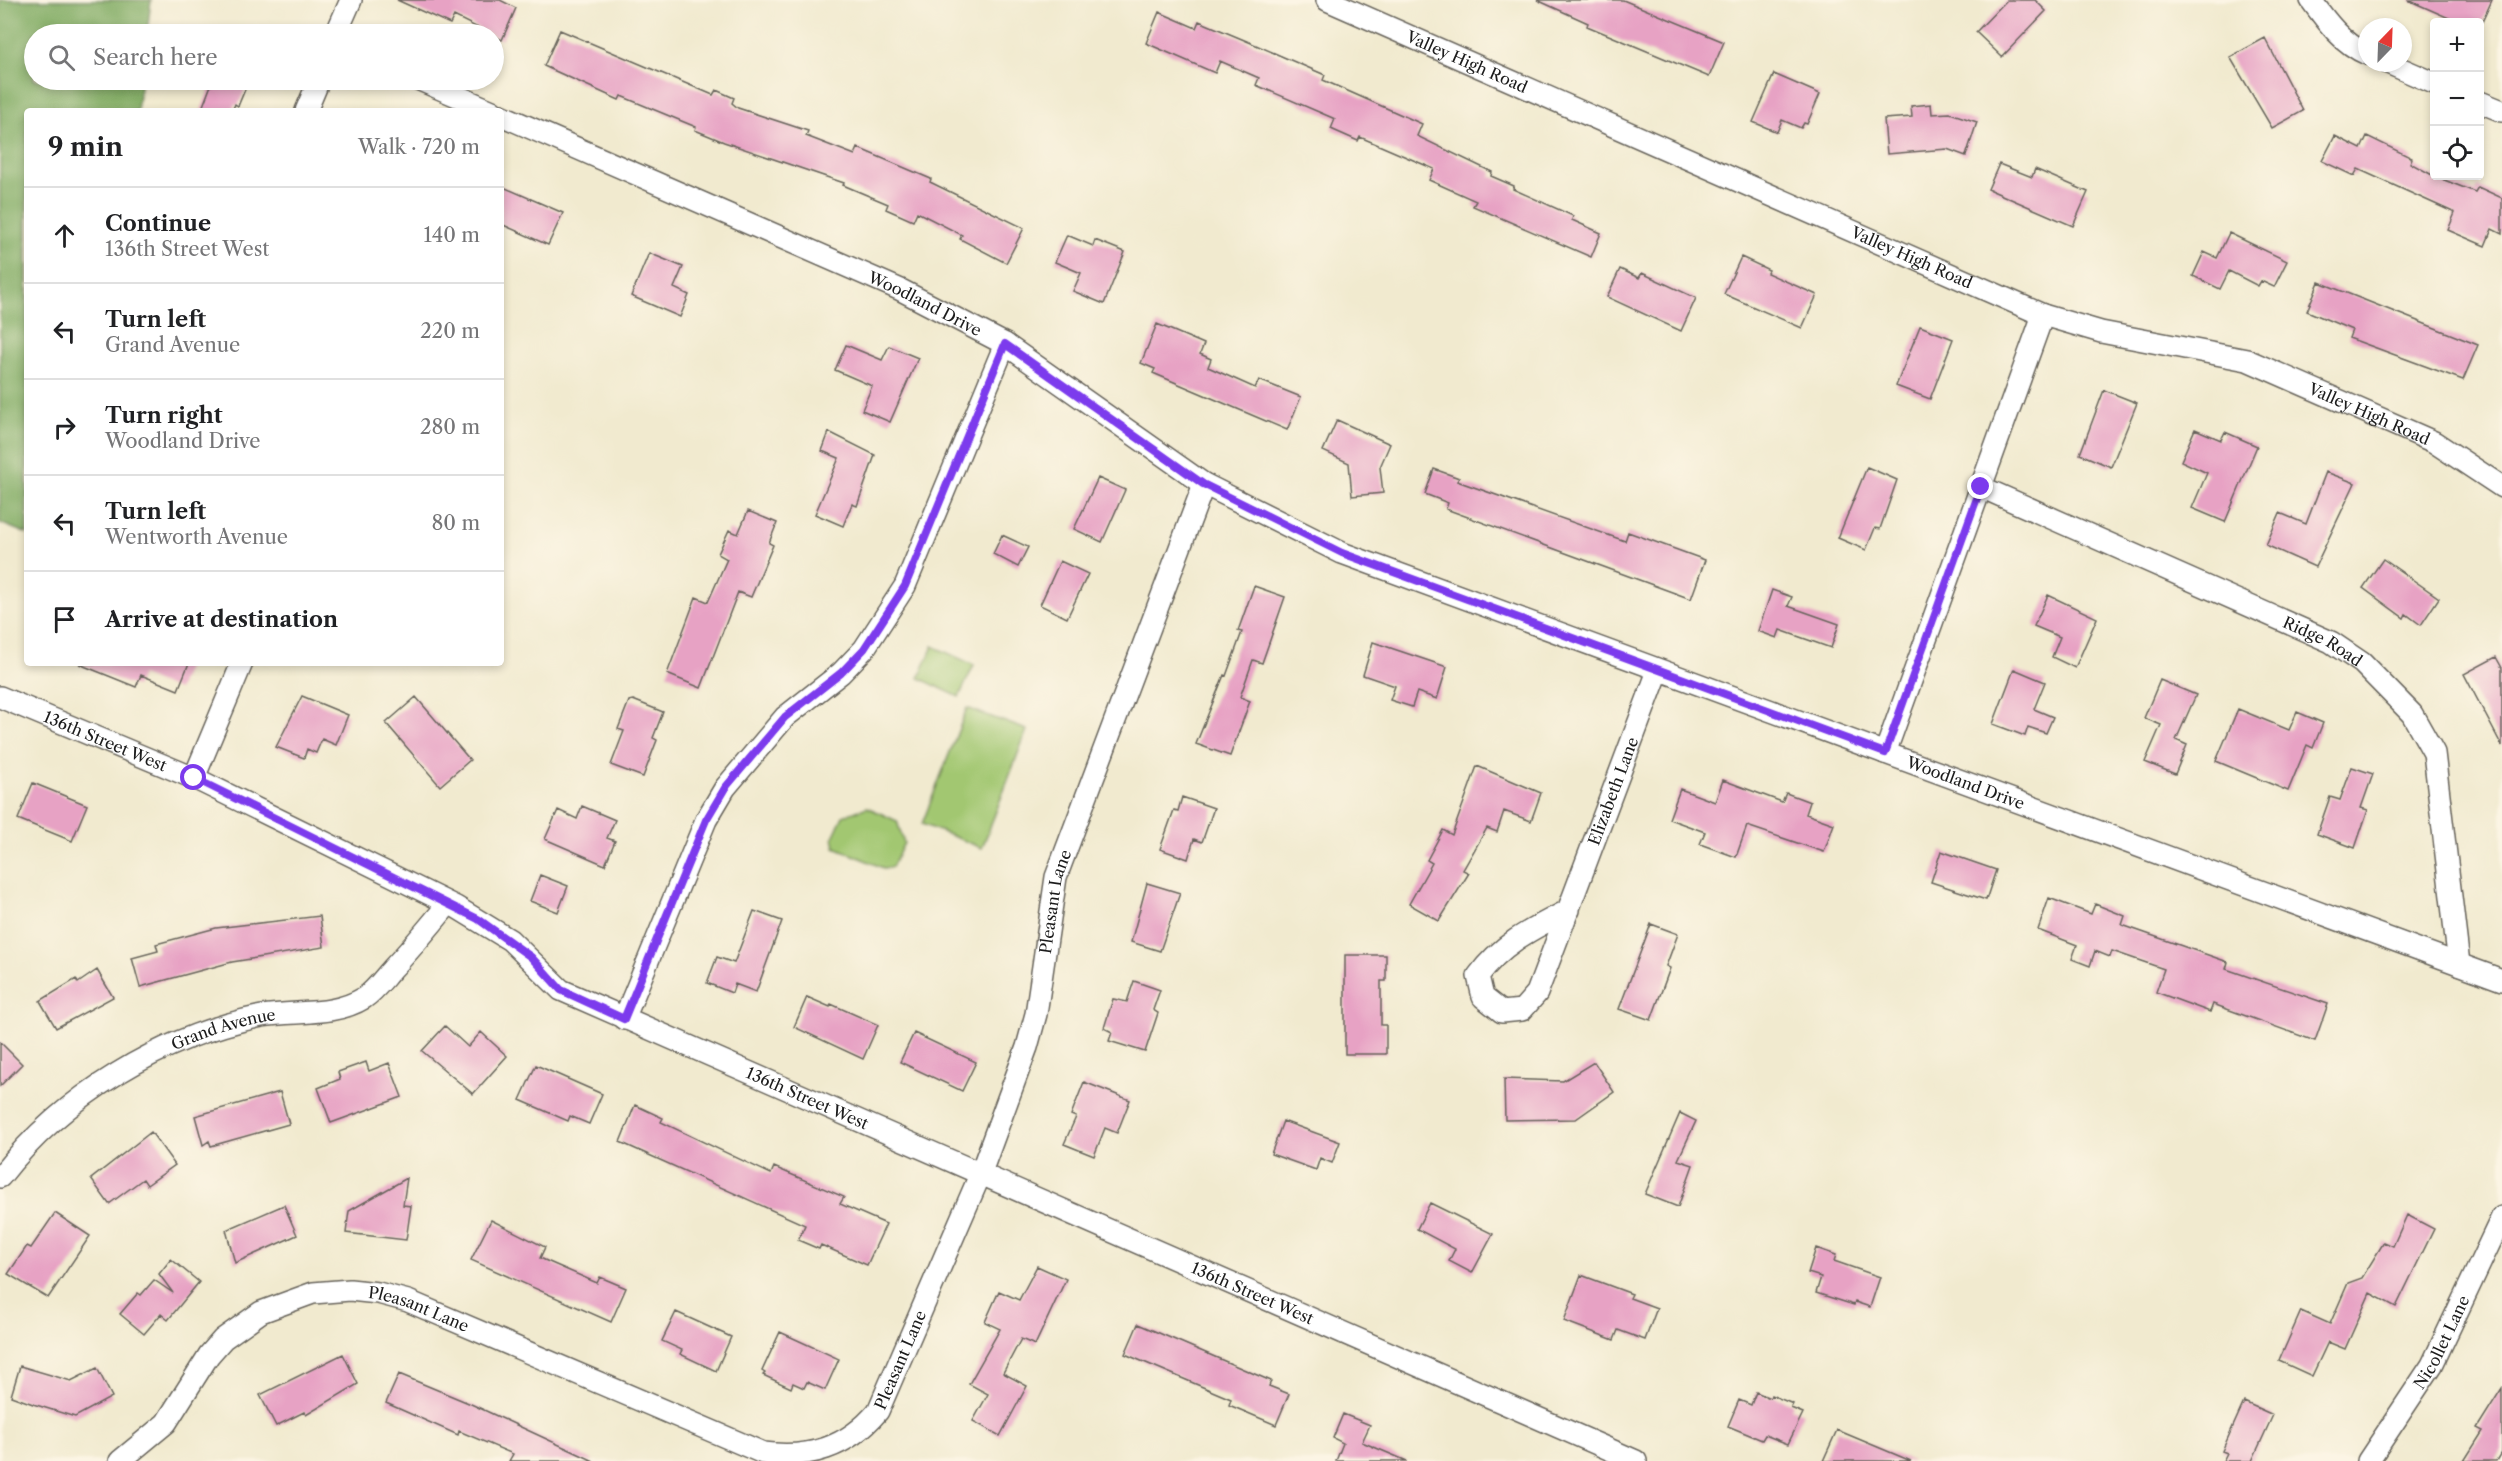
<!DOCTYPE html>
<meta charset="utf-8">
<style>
:root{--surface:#fff;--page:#f2f2f2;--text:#202124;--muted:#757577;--line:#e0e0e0}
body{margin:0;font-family:"Libre Caslon Text",serif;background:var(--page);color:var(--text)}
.controls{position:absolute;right:18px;top:18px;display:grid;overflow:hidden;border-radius:6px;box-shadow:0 3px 9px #0003}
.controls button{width:54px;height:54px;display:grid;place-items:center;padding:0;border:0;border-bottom:2px solid var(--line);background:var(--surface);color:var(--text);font:30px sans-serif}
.compass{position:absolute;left:2358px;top:18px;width:54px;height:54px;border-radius:50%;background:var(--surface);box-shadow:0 3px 9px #0003;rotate:23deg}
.stop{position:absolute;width:18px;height:18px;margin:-14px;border:4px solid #7c3aed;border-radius:50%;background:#fff}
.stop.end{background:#7c3aed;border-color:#fff;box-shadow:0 2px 6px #0008}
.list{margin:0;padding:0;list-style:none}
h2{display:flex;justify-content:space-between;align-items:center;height:78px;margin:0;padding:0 24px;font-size:26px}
h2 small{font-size:20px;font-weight:400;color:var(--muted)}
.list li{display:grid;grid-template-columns:39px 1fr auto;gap:18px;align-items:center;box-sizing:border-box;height:96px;padding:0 24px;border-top:2px solid var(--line)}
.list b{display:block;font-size:22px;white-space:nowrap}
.list p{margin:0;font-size:20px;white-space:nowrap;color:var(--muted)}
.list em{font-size:20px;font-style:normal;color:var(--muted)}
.icon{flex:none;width:33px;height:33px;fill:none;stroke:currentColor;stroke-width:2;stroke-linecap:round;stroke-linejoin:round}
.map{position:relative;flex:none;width:2502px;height:1461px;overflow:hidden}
.search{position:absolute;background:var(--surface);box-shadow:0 3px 9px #0003;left:24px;top:24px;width:480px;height:66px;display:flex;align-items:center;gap:15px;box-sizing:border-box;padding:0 21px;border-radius:33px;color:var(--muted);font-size:22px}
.panel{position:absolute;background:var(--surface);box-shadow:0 3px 9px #0003;left:24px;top:108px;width:480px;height:558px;border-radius:6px}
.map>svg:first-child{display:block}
.green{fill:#a2c771;stroke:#5f7246;stroke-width:1.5}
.forest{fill:#81ac63;stroke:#4e6440;stroke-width:1.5}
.building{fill:#e7a2c4}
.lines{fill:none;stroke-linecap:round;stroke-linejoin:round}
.street-casing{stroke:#67645b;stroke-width:24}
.street{stroke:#fff;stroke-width:21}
.route{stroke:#7c3aed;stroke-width:8}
.labels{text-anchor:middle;stroke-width:5;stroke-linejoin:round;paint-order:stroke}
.street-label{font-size:16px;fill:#1c1c1c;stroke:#fcf5e5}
</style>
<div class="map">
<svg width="2502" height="1461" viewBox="0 0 2502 1461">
<rect width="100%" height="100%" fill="#fcf5e5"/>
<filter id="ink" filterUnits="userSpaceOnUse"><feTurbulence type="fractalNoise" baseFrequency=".0167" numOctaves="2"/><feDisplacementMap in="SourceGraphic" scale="12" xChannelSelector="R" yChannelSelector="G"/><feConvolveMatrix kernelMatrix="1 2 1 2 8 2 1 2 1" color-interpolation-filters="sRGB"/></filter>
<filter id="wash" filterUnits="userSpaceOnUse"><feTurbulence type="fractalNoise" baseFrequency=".008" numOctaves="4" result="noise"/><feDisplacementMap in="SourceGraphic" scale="24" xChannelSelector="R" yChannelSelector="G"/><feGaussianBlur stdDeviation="1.35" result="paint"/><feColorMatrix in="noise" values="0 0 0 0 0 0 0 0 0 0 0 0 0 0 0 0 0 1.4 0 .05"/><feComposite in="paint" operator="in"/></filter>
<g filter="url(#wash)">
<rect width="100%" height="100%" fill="#f1eacf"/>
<path class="green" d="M 933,646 L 974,665 L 959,697 L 919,678 Z
M 967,708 L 1027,730 L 982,848 L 922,824 Z
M 867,807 L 897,821 L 904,843 L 892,867 L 883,868 L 835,847 L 833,837 L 843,816 Z"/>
<path class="forest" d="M 0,0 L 151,0 L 147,34 L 34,34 L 34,80 L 141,80 L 137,111 L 27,111 L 27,534 L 0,523 Z"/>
<g id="blocks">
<path class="building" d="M 397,0 L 500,0 L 516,8 L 502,40 L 454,16 L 450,24 Z
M 1537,0 L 1623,0 L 1724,42 L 1709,77 L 1587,26 L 1588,23 Z
M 2007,0 L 2035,0 L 2046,11 L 2002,57 L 1976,32 Z
M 2408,0 L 2492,0 L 2482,22 L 2458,22 Z
M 1159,12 L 1196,28 L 1199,21 L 1249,42 L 1325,75 L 1323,80 L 1422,124 L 1417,136 L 1492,172 L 1491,176 L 1514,186 L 1513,189 L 1573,216 L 1572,220 L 1601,233 L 1591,257 L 1473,206 L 1476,201 L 1429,180 L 1434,169 L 1360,137 L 1358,141 L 1331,129 L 1335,119 L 1256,85 L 1259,78 L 1220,61 L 1215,73 L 1146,43 Z
M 560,30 L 713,95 L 716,90 L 734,98 L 732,103 L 738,108 L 808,131 L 806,136 L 855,155 L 858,148 L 931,179 L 930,182 L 1024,228 L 1006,263 L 960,239 L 962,235 L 917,212 L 913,221 L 886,209 L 888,204 L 843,185 L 844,183 L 724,142 L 695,130 L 696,127 L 621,96 L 619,100 L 544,66 Z
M 2265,38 L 2303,111 L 2272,128 L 2230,57 Z
M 1774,74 L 1820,94 L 1807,124 L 1804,123 L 1801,128 L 1782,120 L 1777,132 L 1753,122 Z
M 213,80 L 249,80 L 238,106 L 235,104 L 232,111 L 201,111 Z
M 1931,104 L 1932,114 L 1950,113 L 1977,122 L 1966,156 L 1947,149 L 1887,154 L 1884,119 L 1912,117 L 1911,106 Z
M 2335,136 L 2361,149 L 2367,136 L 2412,158 L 2410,163 L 2434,176 L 2475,192 L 2478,187 L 2502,198 L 2502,234 L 2492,229 L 2485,246 L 2448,230 L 2455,213 L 2358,169 L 2354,176 L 2322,161 Z
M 1999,164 L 2032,177 L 2035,169 L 2088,192 L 2073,226 L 1988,189 Z
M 501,186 L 563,213 L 548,245 L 501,224 Z
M 2229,233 L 2287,261 L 2274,287 L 2261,281 L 2258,286 L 2229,271 L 2220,289 L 2193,276 L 2204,252 L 2217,258 Z
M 1067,235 L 1093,246 L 1095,240 L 1125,252 L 1104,304 L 1073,291 L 1081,273 L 1055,262 Z
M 649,253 L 683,267 L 674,288 L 689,295 L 680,317 L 631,296 Z
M 1741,257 L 1769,270 L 1767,273 L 1817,295 L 1802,328 L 1724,294 Z
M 1620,269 L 1639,278 L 1642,273 L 1696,298 L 1681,331 L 1607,297 Z
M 2319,282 L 2478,345 L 2463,380 L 2349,338 L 2352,330 L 2307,311 Z
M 1157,324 L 1204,344 L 1200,354 L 1211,359 L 1208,367 L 1255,388 L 1259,380 L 1301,397 L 1287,430 L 1153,373 L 1155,369 L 1141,363 Z
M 1920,326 L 1953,339 L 1930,399 L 1896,386 Z
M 846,345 L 882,360 L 889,346 L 918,358 L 890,422 L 862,410 L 872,386 L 835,370 Z
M 2104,390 L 2137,403 L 2111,467 L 2080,454 Z
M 1337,420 L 1390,444 L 1380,467 L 1383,493 L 1352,496 L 1349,463 L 1323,451 Z
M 2195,429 L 2221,440 L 2225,432 L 2257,446 L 2225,522 L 2192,508 L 2207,473 L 2181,461 Z
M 829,432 L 875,455 L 857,506 L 852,504 L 843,526 L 815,514 L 839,458 L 822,451 Z
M 1867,467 L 1897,480 L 1880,529 L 1875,528 L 1866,550 L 1838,538 Z
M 1434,469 L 1459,478 L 1457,481 L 1625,541 L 1628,532 L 1705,560 L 1691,599 L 1446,509 L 1448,503 L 1425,494 Z
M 2326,472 L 2355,483 L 2315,567 L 2266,545 L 2280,513 L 2306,524 Z
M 1098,478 L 1125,490 L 1102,542 L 1074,529 Z
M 748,511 L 777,523 L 769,543 L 773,545 L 751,597 L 738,592 L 701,688 L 667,674 L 696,597 L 708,602 L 727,559 L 718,554 L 729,530 L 738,534 Z
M 1002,535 L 1028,547 L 1018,567 L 993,554 Z
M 2383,559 L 2439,598 L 2421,625 L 2406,614 L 2404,618 L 2363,588 Z
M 1060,561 L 1088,574 L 1067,618 L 1040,605 Z
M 1254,586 L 1285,597 L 1262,663 L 1253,660 L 1240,697 L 1250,701 L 1230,756 L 1196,744 L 1224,675 L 1226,676 L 1242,632 L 1238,631 Z
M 1772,590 L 1792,597 L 1788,606 L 1839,624 L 1831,648 L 1780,630 L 1777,638 L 1758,631 Z
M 2048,595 L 2097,618 L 2075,668 L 2052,657 L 2060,637 L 2034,626 Z
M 1373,642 L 1447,667 L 1437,699 L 1417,692 L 1412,707 L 1390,700 L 1395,686 L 1363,675 Z
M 2496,657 L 2502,668 L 2502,746 L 2464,674 Z
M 114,663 L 189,663 L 178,690 L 141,675 L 136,687 L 79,664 Z
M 2014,669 L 2045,682 L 2034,709 L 2053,717 L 2046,733 L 2028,727 L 2025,736 L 1993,724 Z
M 2160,680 L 2196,695 L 2176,740 L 2187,745 L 2175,774 L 2145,762 L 2161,725 L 2144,718 Z
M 302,696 L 348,715 L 336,745 L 322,739 L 316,753 L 307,749 L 304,758 L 276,747 Z
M 416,697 L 470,760 L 440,786 L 386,723 Z
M 633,700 L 663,712 L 653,738 L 657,740 L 643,777 L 611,765 L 624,731 L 618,729 L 629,701 Z
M 2238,709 L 2289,730 L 2297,712 L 2323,723 L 2313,748 L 2307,745 L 2288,791 L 2216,761 Z
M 1477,766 L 1541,793 L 1531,821 L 1504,811 L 1497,832 L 1487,828 L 1463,870 L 1469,873 L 1439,921 L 1409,904 L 1432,863 L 1427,860 L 1443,830 L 1452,835 Z
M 2352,767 L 2373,774 L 2361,808 L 2368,810 L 2355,848 L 2317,834 L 2330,797 L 2340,800 Z
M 1723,780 L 1782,802 L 1786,793 L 1810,802 L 1806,814 L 1834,824 L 1824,852 L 1747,826 L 1736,857 L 1700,844 L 1705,832 L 1669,819 L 1680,789 L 1715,802 Z
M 33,783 L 87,805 L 72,841 L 18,819 Z
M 1182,797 L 1214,808 L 1202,842 L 1194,839 L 1188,859 L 1160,849 L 1174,810 L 1178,811 Z
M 582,806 L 615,820 L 607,838 L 615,841 L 605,865 L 545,839 L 558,810 L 577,819 Z
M 1941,851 L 1996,870 L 1986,900 L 1931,882 Z
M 540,875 L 568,886 L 558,912 L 530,901 Z
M 1147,883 L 1180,893 L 1160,951 L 1131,942 Z
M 2049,898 L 2091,914 L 2095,904 L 2125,916 L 2122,925 L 2228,962 L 2226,969 L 2328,1004 L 2315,1041 L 2213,1004 L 2210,1012 L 2156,992 L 2164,969 L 2112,951 L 2110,957 L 2095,951 L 2090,966 L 2072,959 L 2077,945 L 2038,930 Z
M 754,911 L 782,921 L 756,992 L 735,984 L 732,993 L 707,983 L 717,957 L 734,963 Z
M 320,916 L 324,947 L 232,962 L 140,987 L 132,958 L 158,951 L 156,944 L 216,928 Z
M 1651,924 L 1678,934 L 1666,966 L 1670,968 L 1651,1020 L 1619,1009 Z
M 1345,955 L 1386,955 L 1386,981 L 1381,981 L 1381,1025 L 1386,1025 L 1386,1054 L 1345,1054 Z
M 97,970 L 113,997 L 56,1028 L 40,1001 L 76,979 L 78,983 Z
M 1134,981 L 1160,990 L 1153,1010 L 1158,1013 L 1145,1052 L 1109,1041 L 1112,1032 L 1104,1028 L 1113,999 L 1127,1002 Z
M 807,997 L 830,1007 L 831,1004 L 878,1025 L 863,1059 L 794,1027 Z
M 445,1026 L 468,1047 L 481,1032 L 507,1056 L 473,1094 L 422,1051 Z
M 914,1033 L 976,1062 L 962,1091 L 900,1062 Z
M 0,1042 L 22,1064 L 0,1086 Z
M 366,1062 L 369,1071 L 389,1063 L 402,1097 L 331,1123 L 318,1088 L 340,1079 L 338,1072 Z
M 1594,1062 L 1614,1092 L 1576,1119 L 1505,1120 L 1504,1079 L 1563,1081 Z
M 536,1065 L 602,1094 L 589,1124 L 570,1116 L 568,1121 L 520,1100 Z
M 1084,1082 L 1130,1100 L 1117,1133 L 1105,1128 L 1094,1156 L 1064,1144 L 1076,1117 L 1071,1115 Z
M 280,1092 L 289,1124 L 211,1146 L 209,1141 L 203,1145 L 195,1116 Z
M 635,1105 L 663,1118 L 661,1122 L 771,1174 L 774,1167 L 844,1197 L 840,1204 L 886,1224 L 867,1265 L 821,1245 L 819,1249 L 798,1240 L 805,1225 L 620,1142 Z
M 1680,1113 L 1696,1121 L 1678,1160 L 1693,1165 L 1678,1207 L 1645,1194 Z
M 1283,1121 L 1340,1142 L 1332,1163 L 1320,1158 L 1316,1170 L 1271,1154 Z
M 151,1132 L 175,1165 L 147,1185 L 143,1179 L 109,1204 L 91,1179 Z
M 407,1178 L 403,1205 L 411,1206 L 406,1240 L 346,1233 L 349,1211 Z
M 1430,1203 L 1493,1234 L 1472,1273 L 1449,1261 L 1455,1249 L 1417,1229 Z
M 284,1205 L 297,1235 L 235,1263 L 226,1230 Z
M 55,1213 L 90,1236 L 48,1298 L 8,1274 L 27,1246 L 31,1248 Z
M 2407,1215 L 2434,1229 L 2396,1307 L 2370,1293 L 2345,1349 L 2328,1342 L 2312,1376 L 2279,1361 L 2301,1311 L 2330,1324 L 2348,1283 L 2362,1278 L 2384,1242 L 2393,1246 Z
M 491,1220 L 545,1247 L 540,1258 L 597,1283 L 600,1277 L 626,1288 L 611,1322 L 471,1260 Z
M 1816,1248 L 1836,1255 L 1834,1261 L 1880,1277 L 1870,1307 L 1855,1302 L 1854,1305 L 1816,1293 L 1821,1277 L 1808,1273 Z
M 171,1259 L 199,1282 L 168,1320 L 161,1314 L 144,1334 L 120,1314 L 138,1293 L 141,1295 L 154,1280 L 173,1293 L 159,1274 Z
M 1037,1266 L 1066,1279 L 1035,1345 L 1021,1339 L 1003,1373 L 1027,1386 L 1000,1436 L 973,1421 L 988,1394 L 969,1384 L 1000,1329 L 985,1322 L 999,1291 L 1019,1300 Z
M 1581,1275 L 1632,1294 L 1630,1298 L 1657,1308 L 1645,1340 L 1618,1330 L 1614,1340 L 1564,1321 Z
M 676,1312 L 731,1337 L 716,1371 L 680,1354 L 682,1350 L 662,1341 Z
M 1138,1324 L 1271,1381 L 1269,1386 L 1289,1394 L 1276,1425 L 1229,1405 L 1231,1399 L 1125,1354 Z
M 780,1332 L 839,1359 L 825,1390 L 807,1382 L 804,1388 L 793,1383 L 791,1388 L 763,1375 L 765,1373 L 762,1371 Z
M 343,1354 L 358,1384 L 306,1415 L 304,1412 L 276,1426 L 260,1395 Z
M 20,1366 L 71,1381 L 97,1368 L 112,1397 L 75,1417 L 33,1404 L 11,1396 Z
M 399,1374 L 471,1404 L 594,1461 L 509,1461 L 513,1454 L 459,1431 L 458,1435 L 386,1403 Z
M 2502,1388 L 2502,1451 L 2496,1461 L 2464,1461 L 2483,1431 L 2477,1428 Z
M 1756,1392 L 1770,1398 L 1771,1395 L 1793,1404 L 1791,1408 L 1803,1413 L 1788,1444 L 1765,1435 L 1762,1440 L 1728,1426 L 1739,1400 L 1751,1405 Z
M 2244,1402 L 2273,1415 L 2252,1461 L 2223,1461 L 2227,1453 L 2222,1451 Z
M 1343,1414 L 1370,1425 L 1362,1442 L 1407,1461 L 1336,1461 L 1343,1443 L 1333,1438 Z
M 1837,1430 L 1911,1461 L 1823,1461 Z"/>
</g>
</g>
<g filter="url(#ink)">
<use href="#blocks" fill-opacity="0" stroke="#67645b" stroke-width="1.5"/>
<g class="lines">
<defs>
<g id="street">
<path id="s1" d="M 1327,0 L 2043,315 L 2101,332 L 2247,360 L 2434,442 L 2502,487"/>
<path d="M 2311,0 C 2326,21 2343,44 2367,54"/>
<path d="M 336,34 L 351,0"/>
<path d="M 2388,63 L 2434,83"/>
<path d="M 420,80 L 492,111"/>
<path d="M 2480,102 L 2502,111"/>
<path d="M 306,111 L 319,80"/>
<path id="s2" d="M 501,115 L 901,290 L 1005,344 L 1204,484 L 1342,553 L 2502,980"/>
<path id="s3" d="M 1981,487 L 2331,642 L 2362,663 L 2412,714 L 2434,753 L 2459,964"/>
<path id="s4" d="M 0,697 L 194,778 L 456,907 L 510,940 L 561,990 L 1636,1461"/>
<path d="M 1885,753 L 2043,315"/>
<path d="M 194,778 L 242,663"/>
<path id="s5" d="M 1569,910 C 1534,928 1502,943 1478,976 L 1483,997 L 1502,1012 L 1522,1010 L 1537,993 L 1658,671"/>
<path d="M 624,1019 L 706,820 L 725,788 L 785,717 L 841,673 L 864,649 L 905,586 L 1005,344"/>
<path id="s6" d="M 0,1177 C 63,1096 162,1036 262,1016 C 296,1010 333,1017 364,998 C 375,991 383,979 392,969 C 412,948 430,926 448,904"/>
<path id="s7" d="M 120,1461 L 166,1423 L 209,1355 L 223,1339 L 261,1312 L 313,1293 L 350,1290 L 378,1293 L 408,1301 L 763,1453 C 809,1459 847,1448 878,1411 L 980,1175 L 1027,1047 L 1036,1014 L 1056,877 L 1204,484"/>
<path id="s8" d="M 2368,1461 L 2432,1365 L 2502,1217"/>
</g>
</defs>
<use href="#street" class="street-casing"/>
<use href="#street" class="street"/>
</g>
</g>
<g class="lines" filter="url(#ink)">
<path class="route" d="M 194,778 L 478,919 L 531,957 L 561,990 L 624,1019 L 706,820 L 725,788 L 785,717 L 841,673 L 864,649 L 905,586 L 1005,344 L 1203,484 L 1342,553 L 1885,753 L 1981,487"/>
</g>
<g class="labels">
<g class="street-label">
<text dy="6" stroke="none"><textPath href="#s1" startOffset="153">Valley High Road</textPath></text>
<text dy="6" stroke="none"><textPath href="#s1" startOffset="639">Valley High Road</textPath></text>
<text dy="6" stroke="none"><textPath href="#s2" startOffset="464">Woodland Drive</textPath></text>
<text dy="6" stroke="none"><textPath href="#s1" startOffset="1125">Valley High Road</textPath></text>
<text dy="6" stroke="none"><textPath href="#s3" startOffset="375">Ridge Road</textPath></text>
<text dy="6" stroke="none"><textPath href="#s4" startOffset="114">136th Street West</textPath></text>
<text dy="6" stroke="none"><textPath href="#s2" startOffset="1616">Woodland Drive</textPath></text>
<text dy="6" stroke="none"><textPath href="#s5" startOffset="418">Elizabeth Lane</textPath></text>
<text dy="6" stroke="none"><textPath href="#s7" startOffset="1416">Pleasant Lane</textPath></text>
<text dy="6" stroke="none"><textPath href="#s6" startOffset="273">Grand Avenue</textPath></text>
<text dy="6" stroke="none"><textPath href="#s4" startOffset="906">136th Street West</textPath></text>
<text dy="6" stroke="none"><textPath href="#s4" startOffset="1392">136th Street West</textPath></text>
<text dy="6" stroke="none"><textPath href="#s7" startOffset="372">Pleasant Lane</textPath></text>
<text dy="6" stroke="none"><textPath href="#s8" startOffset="140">Nicollet Lane</textPath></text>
<text dy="6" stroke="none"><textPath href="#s7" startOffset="930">Pleasant Lane</textPath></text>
</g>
</g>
</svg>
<div class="controls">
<button>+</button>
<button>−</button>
<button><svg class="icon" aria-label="locate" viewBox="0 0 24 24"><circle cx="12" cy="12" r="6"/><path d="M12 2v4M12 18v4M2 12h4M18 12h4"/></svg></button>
</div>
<svg class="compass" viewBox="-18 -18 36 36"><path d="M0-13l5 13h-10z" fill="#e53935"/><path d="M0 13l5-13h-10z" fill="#757577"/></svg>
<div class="stop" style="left:194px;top:778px"></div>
<div class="stop end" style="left:1981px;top:487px"></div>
<div class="search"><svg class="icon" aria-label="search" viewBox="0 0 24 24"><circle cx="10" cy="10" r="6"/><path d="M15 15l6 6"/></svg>Search here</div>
<section class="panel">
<h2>9 min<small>Walk · 720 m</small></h2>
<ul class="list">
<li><svg class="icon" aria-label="ahead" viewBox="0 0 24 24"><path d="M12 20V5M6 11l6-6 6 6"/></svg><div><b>Continue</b><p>136th Street West</p></div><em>140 m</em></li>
<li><svg class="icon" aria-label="left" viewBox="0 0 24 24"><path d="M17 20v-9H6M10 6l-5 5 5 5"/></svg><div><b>Turn left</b><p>Grand Avenue</p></div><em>220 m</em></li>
<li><svg class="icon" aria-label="right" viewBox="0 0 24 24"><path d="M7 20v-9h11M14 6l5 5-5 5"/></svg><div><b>Turn right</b><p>Woodland Drive</p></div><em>280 m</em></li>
<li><svg class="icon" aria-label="left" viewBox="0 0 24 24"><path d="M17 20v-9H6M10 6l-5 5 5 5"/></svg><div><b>Turn left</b><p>Wentworth Avenue</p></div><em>80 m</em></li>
<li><svg class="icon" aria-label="arrive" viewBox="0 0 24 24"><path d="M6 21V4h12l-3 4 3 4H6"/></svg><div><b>Arrive at destination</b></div></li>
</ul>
</section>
</div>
